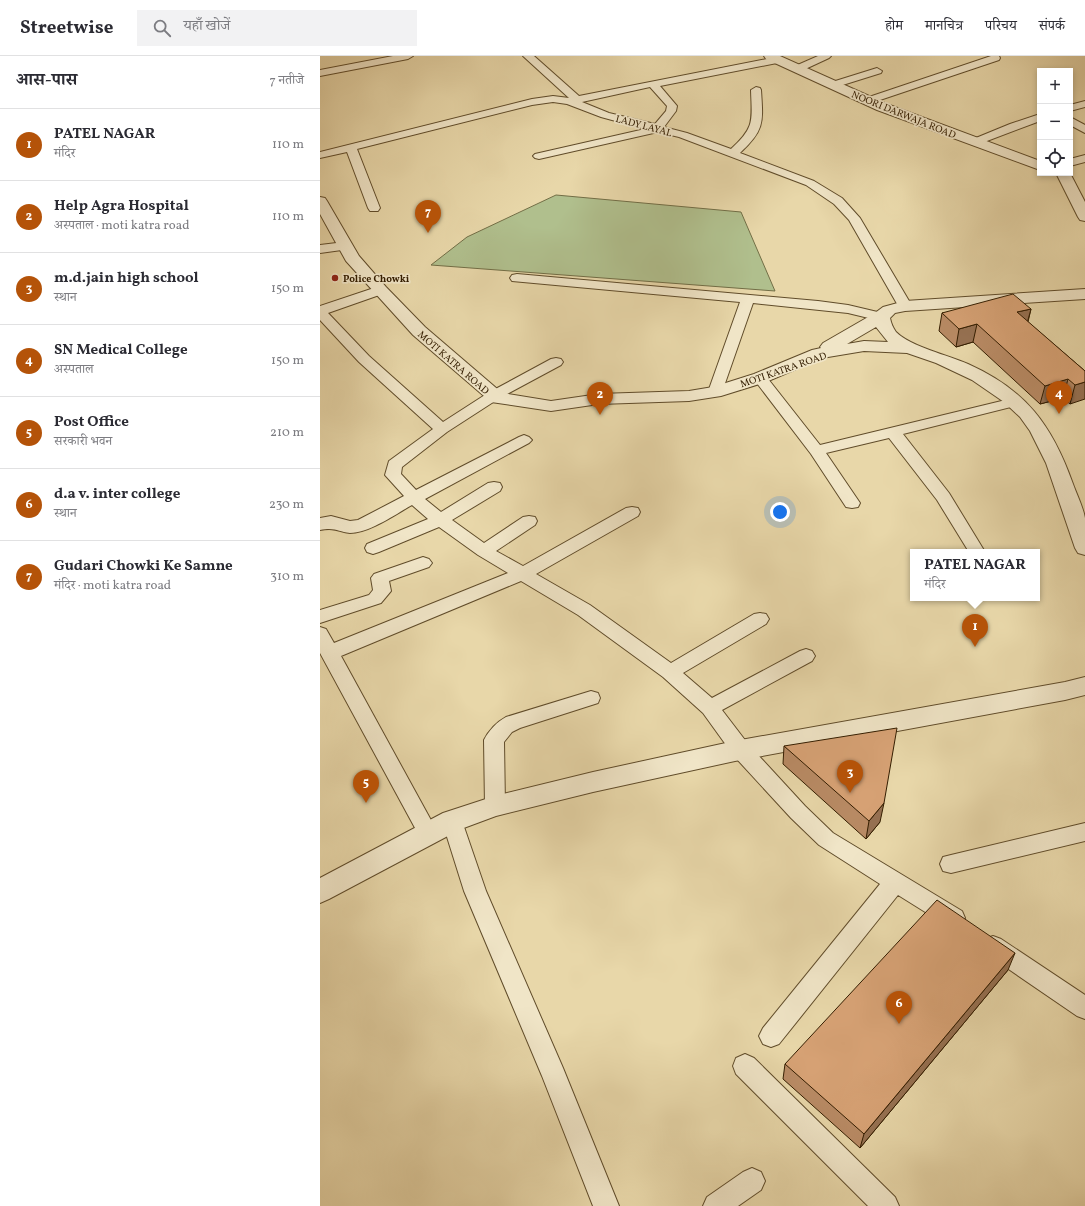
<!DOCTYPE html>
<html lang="hi">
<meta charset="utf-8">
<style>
:root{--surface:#fff;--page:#f2f2f3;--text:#2b2b33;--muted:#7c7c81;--line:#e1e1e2;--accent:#b45309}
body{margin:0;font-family:Vollkorn,"Noto Serif Devanagari",serif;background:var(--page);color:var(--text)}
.controls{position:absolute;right:12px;top:12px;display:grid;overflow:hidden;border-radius:0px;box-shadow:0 2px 6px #0003}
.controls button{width:36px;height:36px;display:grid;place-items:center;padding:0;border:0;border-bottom:1px solid var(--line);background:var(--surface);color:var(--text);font:20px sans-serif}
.you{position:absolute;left:460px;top:456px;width:14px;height:14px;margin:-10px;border:3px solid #fff;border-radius:50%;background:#1a73e8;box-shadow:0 0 0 6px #1a73e833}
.badge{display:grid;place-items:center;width:26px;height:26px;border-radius:50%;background:var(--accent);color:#fff;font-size:13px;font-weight:700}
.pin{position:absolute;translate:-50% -33px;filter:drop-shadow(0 1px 2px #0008)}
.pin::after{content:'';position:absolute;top:21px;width:14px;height:12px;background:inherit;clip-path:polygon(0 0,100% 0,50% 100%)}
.popup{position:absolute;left:590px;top:493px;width:130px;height:52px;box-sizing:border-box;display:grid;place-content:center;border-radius:0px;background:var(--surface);filter:drop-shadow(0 1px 3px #0005);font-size:13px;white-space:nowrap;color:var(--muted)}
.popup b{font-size:15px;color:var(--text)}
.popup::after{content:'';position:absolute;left:50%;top:100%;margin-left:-8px;border:8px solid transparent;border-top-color:var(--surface)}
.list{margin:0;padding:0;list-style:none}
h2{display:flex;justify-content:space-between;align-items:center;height:52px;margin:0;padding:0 16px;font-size:17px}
h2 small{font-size:13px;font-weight:400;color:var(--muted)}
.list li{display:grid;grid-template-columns:26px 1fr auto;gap:12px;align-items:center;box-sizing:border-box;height:72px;padding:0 16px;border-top:1px solid var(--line)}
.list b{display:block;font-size:15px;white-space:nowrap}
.list p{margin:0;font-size:13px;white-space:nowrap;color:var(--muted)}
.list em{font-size:13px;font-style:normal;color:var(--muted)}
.icon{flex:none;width:22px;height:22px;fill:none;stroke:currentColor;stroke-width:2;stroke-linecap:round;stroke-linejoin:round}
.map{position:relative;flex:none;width:765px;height:1150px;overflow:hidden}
header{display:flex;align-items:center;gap:24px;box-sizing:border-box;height:56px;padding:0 20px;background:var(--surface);border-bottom:1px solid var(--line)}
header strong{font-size:19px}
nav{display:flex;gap:22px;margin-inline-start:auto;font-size:14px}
.search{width:280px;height:36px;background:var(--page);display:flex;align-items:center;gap:10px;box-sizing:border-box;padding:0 14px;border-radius:0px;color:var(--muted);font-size:15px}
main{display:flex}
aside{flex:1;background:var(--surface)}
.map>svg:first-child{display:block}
.green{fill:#b0bf8d;stroke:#726e46}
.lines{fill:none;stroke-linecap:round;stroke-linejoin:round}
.minor-casing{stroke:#604c2a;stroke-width:2}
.tertiary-casing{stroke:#604c2a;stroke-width:2}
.minor{fill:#f0e5c7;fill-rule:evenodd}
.tertiary{fill:#f0e5c7;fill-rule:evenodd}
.wall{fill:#b98b65;stroke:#331d00}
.shaded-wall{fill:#967152;stroke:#331d00}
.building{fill:#d7a275;stroke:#331d00}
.poi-dot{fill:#8f2418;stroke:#f0e5c7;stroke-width:1.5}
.labels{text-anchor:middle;stroke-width:3.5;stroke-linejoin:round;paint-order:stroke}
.far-street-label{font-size:10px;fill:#331d00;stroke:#f0e5c7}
.far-poi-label{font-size:10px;font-weight:bold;fill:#331d00;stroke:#f0e5c7;text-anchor:start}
</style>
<header>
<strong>Streetwise</strong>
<div class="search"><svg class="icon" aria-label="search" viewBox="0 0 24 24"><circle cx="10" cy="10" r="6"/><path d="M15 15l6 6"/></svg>यहाँ खोजें</div>
<nav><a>होम</a><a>मानचित्र</a><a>परिचय</a><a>संपर्क</a></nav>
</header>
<main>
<aside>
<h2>आस-पास<small>7 नतीजे</small></h2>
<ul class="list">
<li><span class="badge">1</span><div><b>PATEL NAGAR</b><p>मंदिर</p></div><em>110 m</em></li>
<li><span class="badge">2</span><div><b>Help Agra Hospital</b><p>अस्पताल · moti katra road</p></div><em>110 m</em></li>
<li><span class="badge">3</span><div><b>m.d.jain high school</b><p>स्थान</p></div><em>150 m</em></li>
<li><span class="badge">4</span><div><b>SN Medical College</b><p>अस्पताल</p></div><em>150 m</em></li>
<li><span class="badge">5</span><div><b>Post Office</b><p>सरकारी भवन</p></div><em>210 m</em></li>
<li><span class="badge">6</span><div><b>d.a v. inter college</b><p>स्थान</p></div><em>230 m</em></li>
<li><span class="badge">7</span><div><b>Gudari Chowki Ke Samne</b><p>मंदिर · moti katra road</p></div><em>310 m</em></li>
</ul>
</aside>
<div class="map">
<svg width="765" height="1150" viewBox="0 0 765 1150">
<rect width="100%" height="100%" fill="#e8d7a9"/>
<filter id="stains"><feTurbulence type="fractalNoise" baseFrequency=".005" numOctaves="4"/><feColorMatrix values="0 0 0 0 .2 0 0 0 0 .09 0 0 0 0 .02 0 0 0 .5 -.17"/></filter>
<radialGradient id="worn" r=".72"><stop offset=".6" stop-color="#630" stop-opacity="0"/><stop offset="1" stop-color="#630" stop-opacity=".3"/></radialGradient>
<path class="green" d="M 236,139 L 421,156 L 455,235 L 111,209 L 147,181 Z"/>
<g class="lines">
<defs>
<path id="minor" d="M 73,0 L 93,0 L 88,3 L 0,20 L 0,14 Z
M 203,0 L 214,0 L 259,40 L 457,1 L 461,2 L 462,4 L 461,6 L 457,7 L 340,30 L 357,50 L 356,55 L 344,71 L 367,77 L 411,93 C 435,71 432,65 431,34 L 436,31 L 440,32 L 441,34 C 443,66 445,74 420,97 L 494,125 L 522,142 L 540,162 L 592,250 L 590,253 L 580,253 L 529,164 L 514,148 L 486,129 L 359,81 L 338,76 L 219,103 L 215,102 L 213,100 L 215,98 L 325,73 L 281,61 L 247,48 L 233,46 L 212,49 L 37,93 L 60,152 L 58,155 L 50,155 L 48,152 L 27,96 L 0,102 L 0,96 L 212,43 L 233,40 L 249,42 ZM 330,31 L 347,50 L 346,55 L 335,68 L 289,57 L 262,46 Z
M 498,0 L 511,0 L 509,2 L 481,15 L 477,16 L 472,13 L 473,11 Z
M 671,0 L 679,0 L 680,2 L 679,4 L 551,47 L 547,48 L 542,45 L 543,43 Z
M 557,12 L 562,15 L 561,17 L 513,32 L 508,29 L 509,27 Z
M 765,45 L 765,51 L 750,55 L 750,49 Z
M 720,58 L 720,65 L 659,88 L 651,88 L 649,86 L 651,84 L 690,68 Z
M 750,61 L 765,69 L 765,77 L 750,69 Z
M 765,99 L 765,106 L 750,110 L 750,103 Z
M 25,186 L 29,187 L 31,190 L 29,193 L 0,197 L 0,189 Z
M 197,218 L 498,245 L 528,249 L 566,258 L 568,261 L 566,264 L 561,265 L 528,257 L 433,247 L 402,336 L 400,339 L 395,340 L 390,339 L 388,336 L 420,246 L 192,225 L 190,222 L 192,219 Z
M 60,230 L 65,231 L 67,234 L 65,237 L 8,257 L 49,300 L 123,366 L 168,337 L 231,303 L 236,302 L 241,303 L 243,306 L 241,309 L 178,343 L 127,376 L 82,411 L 81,418 L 96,434 L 199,381 L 204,379 L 209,381 L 212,384 L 209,387 L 105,443 L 121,456 L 168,427 L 174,426 L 180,427 L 182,431 L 180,435 L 132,464 L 164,487 L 203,461 L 209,460 L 215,461 L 217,465 L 215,469 L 176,495 L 203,510 L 306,452 L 312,451 L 318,452 L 320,456 L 318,460 L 216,518 L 270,549 L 351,607 L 434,558 L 440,557 L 446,558 L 449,563 L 446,568 L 363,617 L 392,642 L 480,595 L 486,593 L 492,595 L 495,600 L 492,605 L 402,654 L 428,688 L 485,750 L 513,777 L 642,855 L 645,862 L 642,869 L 634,872 L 626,869 L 578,839 L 459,988 L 451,991 L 443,988 L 439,980 L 443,972 L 560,828 L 499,789 L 471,762 L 414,700 L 383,657 L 343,621 L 258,559 L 201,525 L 21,600 L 118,777 L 115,783 L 108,786 L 101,783 L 0,597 L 0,571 L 6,573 L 14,587 L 188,517 L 158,499 L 119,471 L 59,496 L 53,498 L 47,496 L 45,492 L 47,488 L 108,463 L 92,449 C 76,458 49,477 30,477 C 18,476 16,471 0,474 L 0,462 L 11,460 L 30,465 L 38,464 L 84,440 L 65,419 L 69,405 L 113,373 L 39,306 L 0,264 L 0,250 Z
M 440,318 L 445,319 L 500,389 L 694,342 L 699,343 L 701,346 L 699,349 L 583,378 L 629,437 L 665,496 L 649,496 L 617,444 L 569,382 L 506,397 L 540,447 L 538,451 L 532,452 L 526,451 L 491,398 L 433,322 L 435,319 Z
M 103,501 L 109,503 L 112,507 L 109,511 L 69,525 L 71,535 L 61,547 L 0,567 L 0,554 L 49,539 L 53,534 L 51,522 L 54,518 Z
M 271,635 L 278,637 L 280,642 L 278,647 L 200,672 L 192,676 L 184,686 L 185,750 L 182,756 L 175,759 L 168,756 L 165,750 L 164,684 C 169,674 177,666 186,661 Z
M 132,756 L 139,759 L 142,765 L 166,835 L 243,1012 L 299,1150 L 273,1150 L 222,1020 L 144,835 L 122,765 L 125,759 Z
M 765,767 L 765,785 L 631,817 L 623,815 L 620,808 L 623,801 L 631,799 Z
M 673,880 L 681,883 L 765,939 L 765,963 L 757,960 L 665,897 L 662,890 L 665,883 Z
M 425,998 L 434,1002 L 575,1141 L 579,1150 L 548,1150 L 416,1018 L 413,1010 L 416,1002 Z
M 432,1112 L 441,1116 L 445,1125 L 441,1134 L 418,1150 L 383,1150 L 387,1141 L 423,1116 Z"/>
<path id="tertiary" d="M 444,0 L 460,0 L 567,48 L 720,105 L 720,114 L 557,54 L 446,3 Z
M 738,117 L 750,117 L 751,119 L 765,146 L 765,165 L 760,164 L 758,161 L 737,119 Z
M 0,141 L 5,142 L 7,145 L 39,200 L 66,231 L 105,271 L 182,337 L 231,345 L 279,338 L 369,335 L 393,331 L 434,318 L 492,294 L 501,292 L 500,291 L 503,287 L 555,257 L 563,251 L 585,245 L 765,233 L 765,243 L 585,255 L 575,257 L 570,262 C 571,267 573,272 576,276 C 591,291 628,299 648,308 C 706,334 732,369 753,428 C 757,439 763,451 765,462 C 765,474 765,487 765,499 L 758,497 L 755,492 L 726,407 L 710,375 L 700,361 L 684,346 L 652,324 L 616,307 L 587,297 L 544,295 L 502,302 L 446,326 L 401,340 L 369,345 L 279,348 L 231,355 L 171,346 L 93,279 L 26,205 L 0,158 ZM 556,271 L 568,286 L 544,285 L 527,288 Z
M 765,621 L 765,639 L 745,644 L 415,705 L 273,736 L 176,760 L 141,773 L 9,843 L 0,847 L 0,822 L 123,757 L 175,740 L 273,716 L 415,685 L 745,626 Z"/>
</defs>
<use href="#minor" class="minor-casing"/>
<use href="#tertiary" class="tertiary-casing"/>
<use href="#minor" class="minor"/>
<use href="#tertiary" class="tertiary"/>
</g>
<path class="wall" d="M 711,253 L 708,266 L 765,315 L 750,348 L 743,342 L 720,348 L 653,286 L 636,291 L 619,275 L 622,257 Z
M 464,690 L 560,766 L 546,783 L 463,708 Z
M 688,914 L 540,1092 L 463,1023 L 465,1008 Z"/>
<path class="shaded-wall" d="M 711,253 L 706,271 L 697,256 Z
M 657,268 L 653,286 L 636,291 L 639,273 Z
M 748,323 L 743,342 L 720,348 L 725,330 Z
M 765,326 L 765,343 L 750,348 L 755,329 Z
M 564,747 L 560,766 L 546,783 L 549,765 Z
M 695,897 L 688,914 L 540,1092 L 544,1078 Z"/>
<path class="building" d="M 693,238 L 711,253 L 697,256 L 765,315 L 765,326 L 755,329 L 748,323 L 725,330 L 657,268 L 639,273 L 622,257 Z
M 577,672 L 564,747 L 549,765 L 464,690 Z
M 617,844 L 695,897 L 544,1078 L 465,1008 Z"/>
<circle class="poi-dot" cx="15" cy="222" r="4"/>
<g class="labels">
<g class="far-street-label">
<text transform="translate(584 58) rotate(22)" y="4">NOORI DARWAJA ROAD</text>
<text transform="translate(324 69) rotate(15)" y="4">LADY LAYAL</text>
<text transform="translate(134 306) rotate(41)" y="4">MOTI KATRA ROAD</text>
<text transform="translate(463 313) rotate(-19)" y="4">MOTI KATRA ROAD</text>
</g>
<g class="far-poi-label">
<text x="23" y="226">Police Chowki</text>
</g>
</g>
<rect width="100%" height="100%" filter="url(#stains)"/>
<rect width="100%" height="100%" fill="url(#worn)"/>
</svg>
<div class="controls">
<button>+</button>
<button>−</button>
<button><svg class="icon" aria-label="locate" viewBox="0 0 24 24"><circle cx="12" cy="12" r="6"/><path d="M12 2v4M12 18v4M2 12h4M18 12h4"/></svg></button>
</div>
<div class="you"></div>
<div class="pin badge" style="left:655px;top:591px">1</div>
<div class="popup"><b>PATEL NAGAR</b>मंदिर</div>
<div class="pin badge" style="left:280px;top:359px">2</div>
<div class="pin badge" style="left:530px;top:737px">3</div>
<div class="pin badge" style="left:739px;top:358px">4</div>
<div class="pin badge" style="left:46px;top:747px">5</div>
<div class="pin badge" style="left:579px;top:968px">6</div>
<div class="pin badge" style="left:108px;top:177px">7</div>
</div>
</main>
